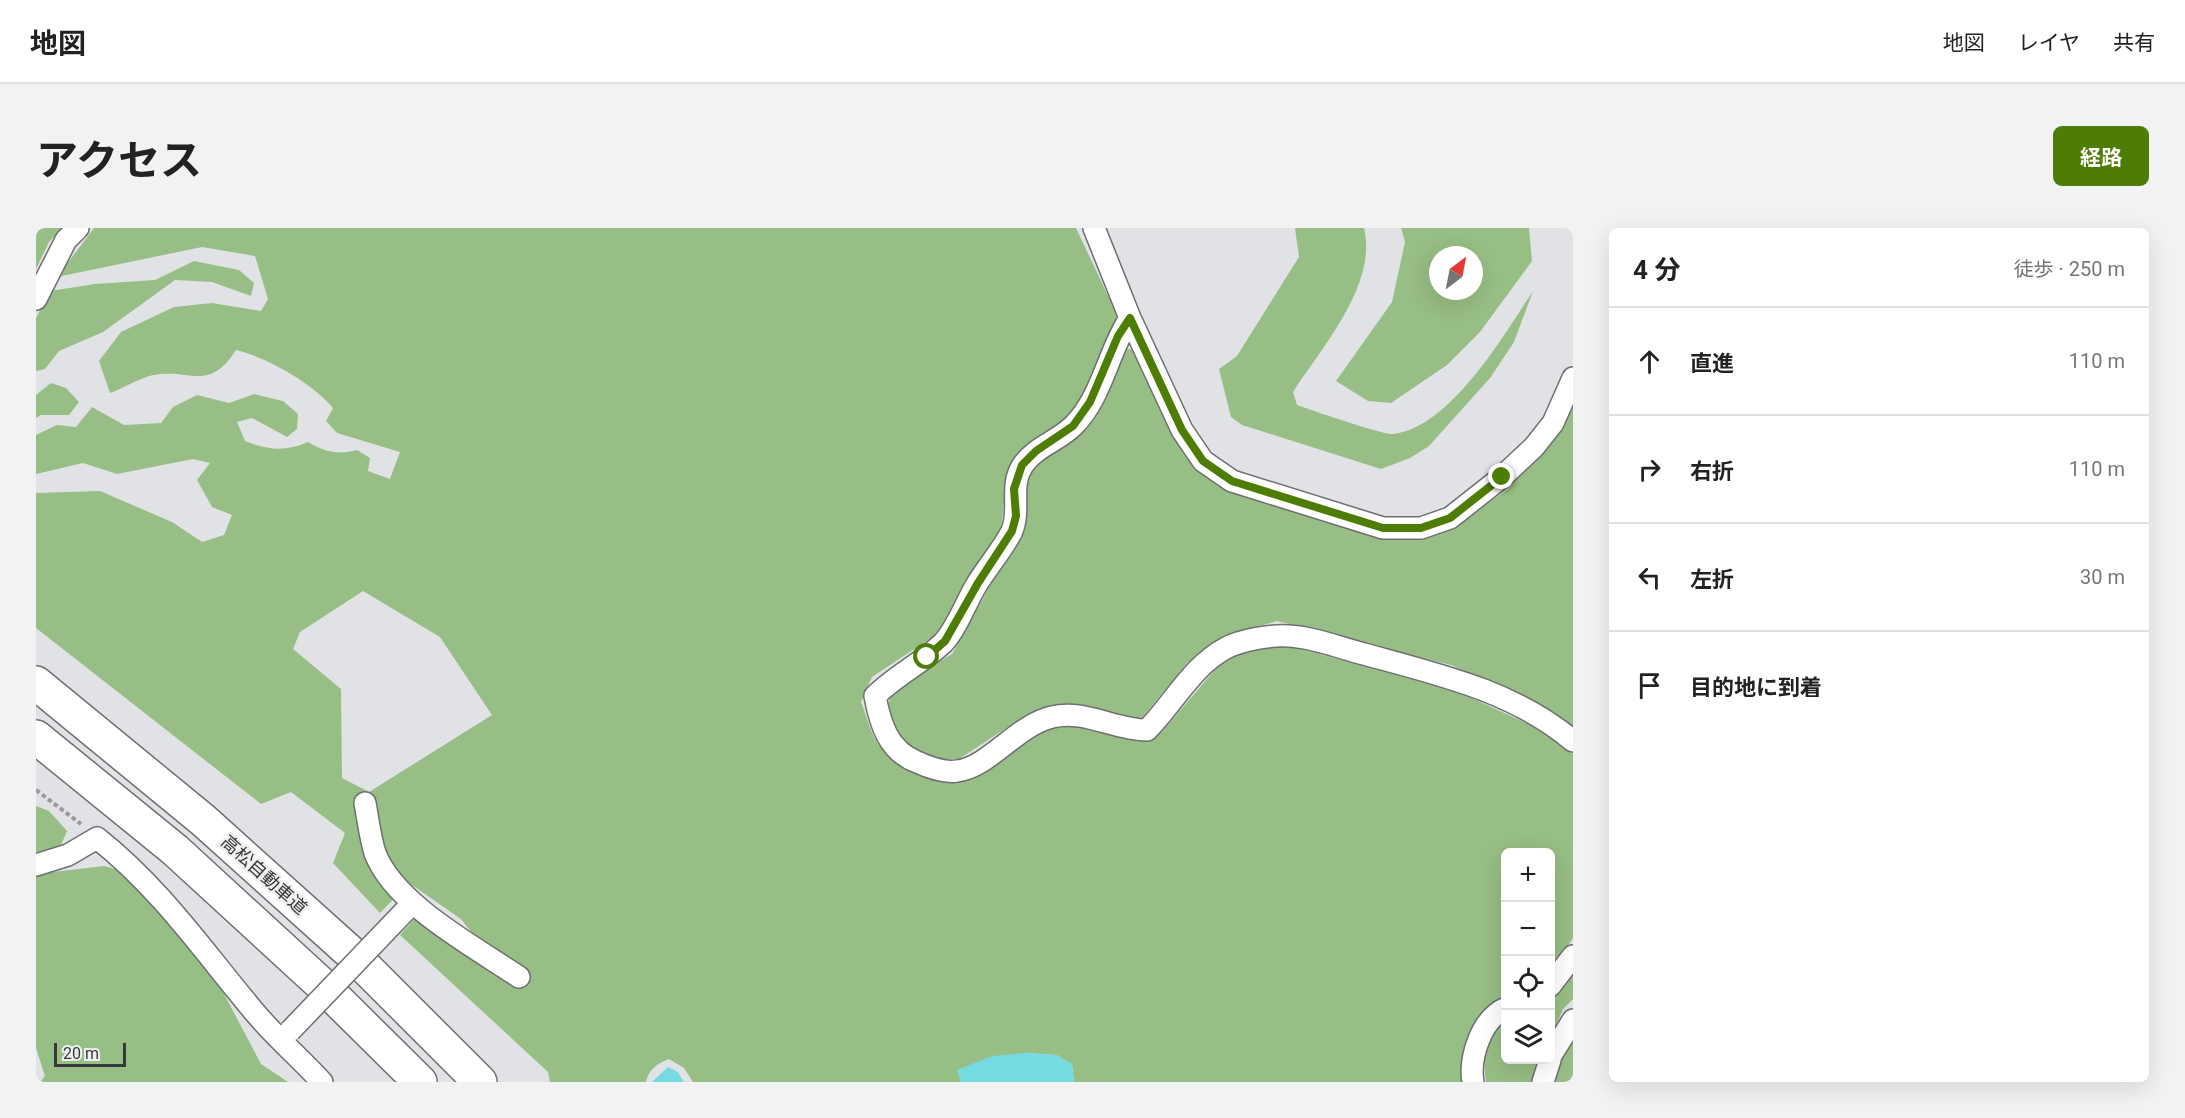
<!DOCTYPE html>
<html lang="ja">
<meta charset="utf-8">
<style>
:root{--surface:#fff;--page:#f2f2f2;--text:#222;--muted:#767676;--line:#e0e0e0;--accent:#4e7d06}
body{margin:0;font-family:Roboto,"Noto Sans JP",sans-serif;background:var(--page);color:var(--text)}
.controls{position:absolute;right:18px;bottom:18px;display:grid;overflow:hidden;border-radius:9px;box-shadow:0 6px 24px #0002}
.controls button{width:54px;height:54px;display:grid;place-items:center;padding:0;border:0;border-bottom:2px solid var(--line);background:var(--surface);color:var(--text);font:30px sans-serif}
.compass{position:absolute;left:1393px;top:18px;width:54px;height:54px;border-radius:50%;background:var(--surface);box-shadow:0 6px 24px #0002;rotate:32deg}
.scale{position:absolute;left:18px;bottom:15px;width:72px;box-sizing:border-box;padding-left:6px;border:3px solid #373839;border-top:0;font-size:16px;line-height:21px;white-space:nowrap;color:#373839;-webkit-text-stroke:4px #eef0f2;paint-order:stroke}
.stop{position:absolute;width:18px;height:18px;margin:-14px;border:4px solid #4e7d06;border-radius:50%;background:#fff}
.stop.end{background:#4e7d06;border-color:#fff;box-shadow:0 2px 6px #0008}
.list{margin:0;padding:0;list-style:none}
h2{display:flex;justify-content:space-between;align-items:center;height:78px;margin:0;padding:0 24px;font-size:26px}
h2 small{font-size:20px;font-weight:400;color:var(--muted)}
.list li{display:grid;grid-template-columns:39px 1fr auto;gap:18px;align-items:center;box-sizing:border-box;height:108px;padding:0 24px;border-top:2px solid var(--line)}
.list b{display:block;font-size:22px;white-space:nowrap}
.list em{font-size:20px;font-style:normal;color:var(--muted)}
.icon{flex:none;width:33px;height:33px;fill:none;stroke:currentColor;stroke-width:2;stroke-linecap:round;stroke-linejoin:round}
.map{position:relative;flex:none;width:1537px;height:854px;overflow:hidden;border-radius:9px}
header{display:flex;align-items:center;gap:36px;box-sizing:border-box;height:84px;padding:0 30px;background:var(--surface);border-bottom:2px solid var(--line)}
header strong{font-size:28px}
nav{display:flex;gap:33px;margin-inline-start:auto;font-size:21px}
.intro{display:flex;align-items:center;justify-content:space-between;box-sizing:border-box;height:144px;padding:0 36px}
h1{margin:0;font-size:42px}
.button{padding:15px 27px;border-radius:9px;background:var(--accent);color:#fff;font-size:21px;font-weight:700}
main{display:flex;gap:36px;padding:0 36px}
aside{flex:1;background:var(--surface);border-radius:9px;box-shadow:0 6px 24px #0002}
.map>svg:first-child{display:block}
.green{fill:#97be84;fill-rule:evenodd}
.water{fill:#76dae2}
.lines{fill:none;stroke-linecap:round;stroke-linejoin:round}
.minor-casing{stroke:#6d6f70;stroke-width:24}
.motorway-casing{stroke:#6d6f70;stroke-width:36}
.path{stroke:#999a9d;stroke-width:4;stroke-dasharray:4.5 3;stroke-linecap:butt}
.minor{stroke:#fff;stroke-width:21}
.motorway{stroke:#fff;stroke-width:33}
.minor-bridge-casing{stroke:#6d6f70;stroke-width:24;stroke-linecap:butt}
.minor-bridge{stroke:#fff;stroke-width:21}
.route{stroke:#4e7d06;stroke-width:8}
.labels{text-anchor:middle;stroke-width:5;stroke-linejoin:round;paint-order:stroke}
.street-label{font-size:18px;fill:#373839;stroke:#eef0f2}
</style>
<header>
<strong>地図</strong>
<nav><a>地図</a><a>レイヤ</a><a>共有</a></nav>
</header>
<div class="intro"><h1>アクセス</h1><a class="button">経路</a></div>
<main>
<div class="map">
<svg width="1537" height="854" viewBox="0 0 1537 854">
<rect width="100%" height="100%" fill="#e1e2e5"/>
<path class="green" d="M 0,0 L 26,0 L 13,14 L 0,41 Z
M 58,0 L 1040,0 L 1081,87 L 1048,168 L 1033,191 L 982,225 L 971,244 L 965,302 L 901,406 L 836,449 L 825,474 C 831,488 835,509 845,520 C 863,540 909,563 935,550 C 963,536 985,507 1016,498 C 1054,488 1089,525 1126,504 L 1187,432 L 1213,422 L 1251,418 L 1414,460 L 1512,505 L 1537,526 L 1537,710 L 1515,743 L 1514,624 L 1470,624 L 1469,765 L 1448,784 L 1429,822 L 1426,854 L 1038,854 L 1036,837 L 1021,827 L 989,825 L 922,842 L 925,854 L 657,854 L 648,840 L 633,831 C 622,835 612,842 610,854 L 514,854 L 512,844 L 364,707 L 381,688 L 426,720 L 436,705 L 425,691 L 373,655 L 344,685 L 297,635 L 309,605 L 255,564 L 225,576 L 0,400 L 0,265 L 64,263 L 136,294 L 166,314 L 188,307 L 196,287 L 176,279 L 161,252 L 174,235 L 157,231 L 81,246 L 47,235 L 0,246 L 0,207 L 21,197 L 40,199 L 56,179 L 88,197 L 125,195 L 137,179 L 161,167 L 193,175 L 218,166 L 247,173 L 262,186 L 261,201 L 251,209 L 216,190 L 201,194 L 209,213 C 232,222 249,224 272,214 C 289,224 302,227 321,222 L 334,230 L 332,243 L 354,251 L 364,224 L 301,205 L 290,193 L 297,180 C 276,155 232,130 200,122 C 172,165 155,140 117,147 C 103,150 88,160 74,165 L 63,133 L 85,104 L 138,79 L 176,75 L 225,83 L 232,71 L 219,28 L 166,19 L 21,49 ZM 327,363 L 404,409 L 456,487 L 333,564 L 306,550 L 305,461 L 257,421 L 264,404 Z
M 1259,0 L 1328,0 C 1342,56 1286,119 1257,164 L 1261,177 C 1275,182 1347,207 1357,206 C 1414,200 1468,107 1497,63 L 1478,114 L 1454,150 L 1393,218 L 1374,230 L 1345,241 L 1206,197 L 1195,189 L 1183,141 L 1201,128 L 1263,29 Z
M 1365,0 L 1493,0 L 1496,33 L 1444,104 L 1411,137 L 1355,175 L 1332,173 L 1300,153 L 1356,74 L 1369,14 ZM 1402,27 L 1438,27 L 1438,63 L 1402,63 Z
M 158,33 L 203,42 L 218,55 L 215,68 L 176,54 L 139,52 L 67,104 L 23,123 L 9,141 L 0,143 L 0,90 L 14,63 L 59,56 L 119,52 Z
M 1099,120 L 1110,136 L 1152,231 L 1190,263 L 1351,310 L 1410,304 L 1471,262 L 1521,206 L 1537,169 L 1537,501 L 1476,464 L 1415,437 L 1241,393 L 1187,409 L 1151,435 L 1107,489 L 1090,491 L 1025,478 L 986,490 L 923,531 L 893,532 L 870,520 L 856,496 L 852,477 L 857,461 L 916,426 L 989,295 L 989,265 L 995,241 L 1015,222 L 1051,201 L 1082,128 L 1089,122 Z
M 15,155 L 30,160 L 43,174 L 33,187 L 5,187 L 0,190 L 0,167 Z
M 0,578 L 13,583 L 31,603 L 25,617 L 0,627 Z
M 68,638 L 91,644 L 150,708 L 188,766 L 225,836 L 252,854 L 4,854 L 9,848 L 0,820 L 0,646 Z
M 1537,743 L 1537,771 L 1527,781 L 1515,809 L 1515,770 L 1523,765 Z
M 1469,796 L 1470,832 L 1504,832 L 1497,854 L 1450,854 C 1447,832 1447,808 1469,796 Z
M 1537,810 L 1537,854 L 1519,854 L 1528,823 Z"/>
<path class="water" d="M 989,825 L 1021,827 L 1036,836 L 1038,854 L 925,854 L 921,842 L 956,828 Z
M 632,839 L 642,844 L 648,854 L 616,854 Z"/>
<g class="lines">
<defs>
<path id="minor" d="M 1058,0 L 1094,90 L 1146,202 L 1167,233 L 1196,253 L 1347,300 L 1385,300 L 1414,290 L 1466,249 L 1498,219 L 1517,195 L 1537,150
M 0,71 L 30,12 L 42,0
M 1094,90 C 1072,123 1066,170 1037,198 C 1022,213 999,219 987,237 C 973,257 985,281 976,303 C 967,321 952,338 941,356 C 931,372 920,402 907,415 C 886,435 860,447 839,468 C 844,495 852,523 881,534 C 892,539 908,545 921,543 C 952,540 981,497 1016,489 C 1049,481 1078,502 1111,502 C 1137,476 1156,438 1190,420 C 1205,412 1234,407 1252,408 C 1277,409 1304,420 1328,426 C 1401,446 1478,463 1537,513
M 329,575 C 332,591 334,609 339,625 C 358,676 439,719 483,749
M 0,637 L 32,627 L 61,610 C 123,659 166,721 216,781 C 237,807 263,829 286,854
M 1514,758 L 1537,728
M 1514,829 L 1537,792
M 1437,854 C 1433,830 1445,791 1470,780
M 1507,854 L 1514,832"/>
<path id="motorway" d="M 0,455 L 167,592 L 315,725 L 444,854
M 0,509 L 139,622 L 285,756 L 384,854"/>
</defs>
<use href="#minor" class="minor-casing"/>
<use href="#motorway" class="motorway-casing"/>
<path class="path" d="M 0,562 L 45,596"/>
<use href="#minor" class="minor"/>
<use href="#motorway" class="motorway"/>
<defs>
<path id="minor-bridge" d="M 254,803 L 369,683"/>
</defs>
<use href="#minor-bridge" class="minor-bridge-casing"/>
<use href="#minor-bridge" class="minor-bridge"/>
</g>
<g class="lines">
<path class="route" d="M 891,429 L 909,413 L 942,355 L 976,303 L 980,288 L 978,261 L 986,237 L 1000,223 L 1037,198 L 1054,174 L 1082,108 L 1094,90 L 1146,202 L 1167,233 L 1196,253 L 1347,300 L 1385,300 L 1414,290 L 1466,249"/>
</g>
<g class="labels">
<g class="street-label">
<text transform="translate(228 647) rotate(42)" y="6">高松自動車道</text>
</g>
</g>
</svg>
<div class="controls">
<button>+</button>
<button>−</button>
<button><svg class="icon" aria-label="locate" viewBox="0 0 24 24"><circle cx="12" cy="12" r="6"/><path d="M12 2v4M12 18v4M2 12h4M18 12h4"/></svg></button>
<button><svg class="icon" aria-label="layers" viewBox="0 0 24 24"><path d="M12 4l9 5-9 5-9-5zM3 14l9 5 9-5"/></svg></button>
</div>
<svg class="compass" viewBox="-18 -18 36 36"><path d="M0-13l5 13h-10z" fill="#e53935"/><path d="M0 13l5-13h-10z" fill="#767676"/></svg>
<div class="scale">20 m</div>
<div class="stop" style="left:891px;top:429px"></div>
<div class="stop end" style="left:1466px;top:249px"></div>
</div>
<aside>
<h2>4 分<small>徒歩 · 250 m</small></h2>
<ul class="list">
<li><svg class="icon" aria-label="ahead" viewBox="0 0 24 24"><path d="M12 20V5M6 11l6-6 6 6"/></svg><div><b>直進</b></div><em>110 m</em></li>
<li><svg class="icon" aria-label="right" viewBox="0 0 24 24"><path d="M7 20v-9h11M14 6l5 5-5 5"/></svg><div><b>右折</b></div><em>110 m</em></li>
<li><svg class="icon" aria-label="left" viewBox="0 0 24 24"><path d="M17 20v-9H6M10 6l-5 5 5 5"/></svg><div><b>左折</b></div><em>30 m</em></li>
<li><svg class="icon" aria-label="arrive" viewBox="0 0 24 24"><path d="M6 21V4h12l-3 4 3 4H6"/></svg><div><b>目的地に到着</b></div></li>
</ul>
</aside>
</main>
